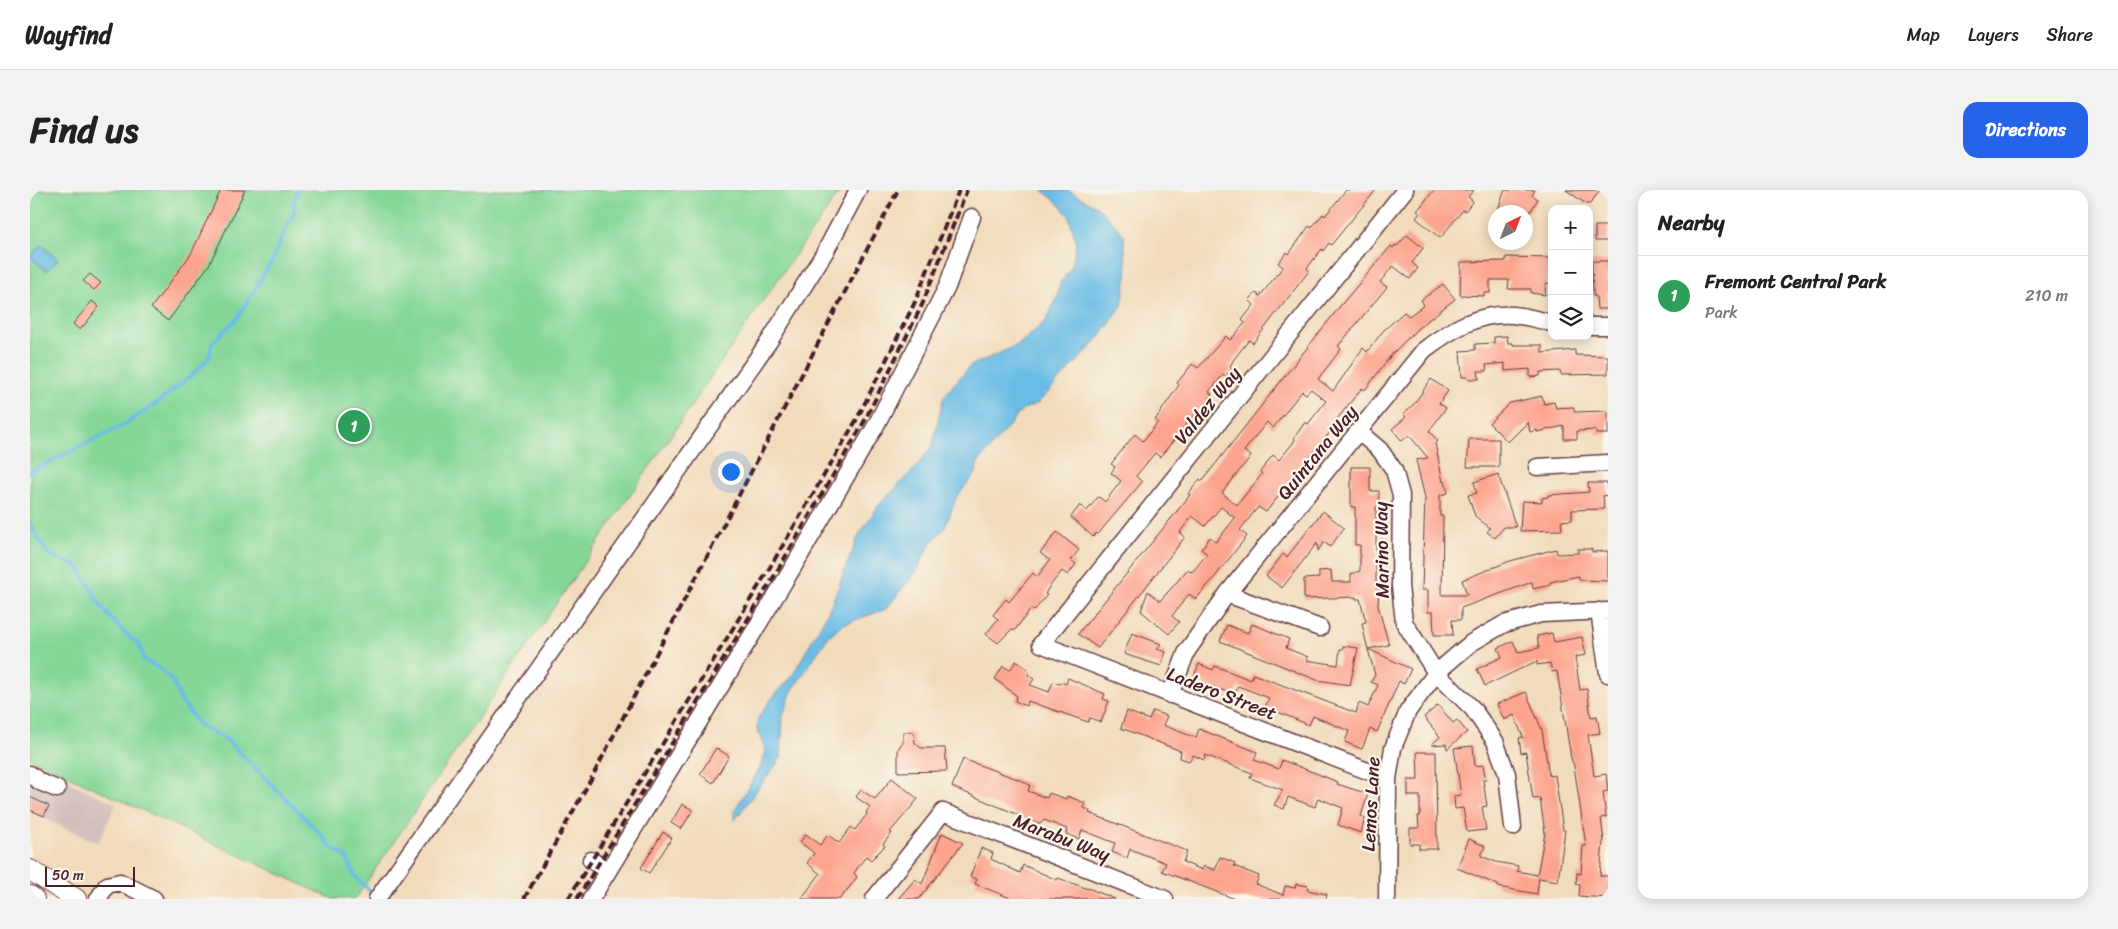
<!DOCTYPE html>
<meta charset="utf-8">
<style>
:root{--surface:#fff;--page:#f2f2f2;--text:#222;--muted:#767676;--line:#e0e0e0;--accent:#2563eb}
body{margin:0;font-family:Sriracha,sans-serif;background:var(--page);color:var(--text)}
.controls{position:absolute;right:15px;top:15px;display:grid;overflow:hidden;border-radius:10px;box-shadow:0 2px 12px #0003}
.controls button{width:45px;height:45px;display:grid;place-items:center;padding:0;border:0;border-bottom:1px solid var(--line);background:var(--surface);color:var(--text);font:25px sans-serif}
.compass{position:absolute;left:1458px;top:15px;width:45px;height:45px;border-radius:50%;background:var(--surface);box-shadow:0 2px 12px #0003;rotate:42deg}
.scale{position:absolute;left:15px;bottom:12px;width:90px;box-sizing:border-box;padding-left:5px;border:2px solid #4a1f2b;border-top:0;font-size:14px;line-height:18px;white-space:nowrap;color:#4a1f2b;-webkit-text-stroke:4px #fbf7ec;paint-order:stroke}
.you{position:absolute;left:700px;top:281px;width:18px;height:18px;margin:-12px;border:4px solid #fff;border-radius:50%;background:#1a73e8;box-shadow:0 0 0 8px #1a73e833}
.badge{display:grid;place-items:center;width:32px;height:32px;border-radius:50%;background:var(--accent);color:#fff;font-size:16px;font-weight:700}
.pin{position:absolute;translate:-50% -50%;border:2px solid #fff;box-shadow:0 1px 5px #0006}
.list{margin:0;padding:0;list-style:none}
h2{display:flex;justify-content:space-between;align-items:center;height:65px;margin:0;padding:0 20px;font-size:21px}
h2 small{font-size:16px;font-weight:400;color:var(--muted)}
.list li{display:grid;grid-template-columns:32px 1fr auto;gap:15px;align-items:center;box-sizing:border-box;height:80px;padding:0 20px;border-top:1px solid var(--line)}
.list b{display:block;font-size:19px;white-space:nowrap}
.list p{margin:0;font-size:16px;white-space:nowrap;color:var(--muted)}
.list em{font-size:16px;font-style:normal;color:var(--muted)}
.icon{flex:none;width:28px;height:28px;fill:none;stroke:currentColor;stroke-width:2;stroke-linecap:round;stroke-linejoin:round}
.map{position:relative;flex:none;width:1578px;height:709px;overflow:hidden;border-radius:15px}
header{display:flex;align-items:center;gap:30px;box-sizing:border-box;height:70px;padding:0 25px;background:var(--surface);border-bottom:1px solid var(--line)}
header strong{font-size:24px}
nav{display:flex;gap:28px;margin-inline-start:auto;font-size:18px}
.intro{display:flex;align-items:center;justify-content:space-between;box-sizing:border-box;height:120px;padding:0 30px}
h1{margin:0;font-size:35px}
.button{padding:12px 22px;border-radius:15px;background:var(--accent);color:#fff;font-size:18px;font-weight:700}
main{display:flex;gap:30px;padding:0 30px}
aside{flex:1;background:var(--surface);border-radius:15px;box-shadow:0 2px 12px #0003}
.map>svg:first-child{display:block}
.industrial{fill:#d1bfbd}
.green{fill:#85d798;stroke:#687b62}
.water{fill:#69bce5;stroke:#5a6e88}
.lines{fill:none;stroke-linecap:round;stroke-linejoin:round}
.stream{stroke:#69bce5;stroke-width:4}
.building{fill:#fca48e;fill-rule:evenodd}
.minor-casing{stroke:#633b41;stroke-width:19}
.major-casing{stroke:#633b41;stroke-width:22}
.minor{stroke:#fff;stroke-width:16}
.major{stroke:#fff;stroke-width:20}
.rail{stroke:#4a1f2b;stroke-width:4;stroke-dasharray:8 4;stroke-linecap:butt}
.labels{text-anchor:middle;stroke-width:4.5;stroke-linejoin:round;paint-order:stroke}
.street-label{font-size:19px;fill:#4a1f2b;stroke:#fbf7ec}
</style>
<header>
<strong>Wayfind</strong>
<nav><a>Map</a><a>Layers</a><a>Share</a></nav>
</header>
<div class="intro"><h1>Find us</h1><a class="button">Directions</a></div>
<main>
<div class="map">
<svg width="1578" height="709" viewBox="0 0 1578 709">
<rect width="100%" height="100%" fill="#fbf7ec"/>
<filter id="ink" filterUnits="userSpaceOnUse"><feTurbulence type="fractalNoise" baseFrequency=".02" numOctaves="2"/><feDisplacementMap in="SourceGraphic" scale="10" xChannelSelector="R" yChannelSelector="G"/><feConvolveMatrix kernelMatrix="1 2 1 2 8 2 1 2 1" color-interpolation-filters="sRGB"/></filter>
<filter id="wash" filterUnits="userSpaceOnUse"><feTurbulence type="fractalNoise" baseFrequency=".0096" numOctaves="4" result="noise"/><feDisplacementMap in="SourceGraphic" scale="20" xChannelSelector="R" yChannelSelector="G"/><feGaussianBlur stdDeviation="1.12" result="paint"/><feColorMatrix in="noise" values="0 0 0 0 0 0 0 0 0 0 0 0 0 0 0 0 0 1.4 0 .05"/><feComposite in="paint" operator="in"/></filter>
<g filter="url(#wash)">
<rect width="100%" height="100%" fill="#f1dbbb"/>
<path class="industrial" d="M 0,574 L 86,614 L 68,653 L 0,622 Z"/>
<path class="green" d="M 0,0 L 811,0 L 732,112 L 325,709 L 303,709 L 0,568 Z"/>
<path class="water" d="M 1012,0 L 1037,0 L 1068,17 L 1094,45 L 1097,86 L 1092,116 L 1070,147 L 1008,213 L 992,220 L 947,274 L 946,283 L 927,306 L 915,337 L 899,356 L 886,382 L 856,419 L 811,435 L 798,447 L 762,501 L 753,525 L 751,568 L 704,631 L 704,621 L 730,578 L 736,561 L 727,539 L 728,528 L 743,507 L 761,488 L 799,420 L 828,347 L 848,316 L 887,276 L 902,256 L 914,206 L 940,176 L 988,155 L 1016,131 L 1028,106 L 1030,93 L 1042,77 L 1046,51 L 1039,26 L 1027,12 Z
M 11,55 L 28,69 L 17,81 L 0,67 Z"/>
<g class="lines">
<path class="stream" d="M 0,282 L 97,233 L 128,212 L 162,185 L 179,168 L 182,153 L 208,127 L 243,69 L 256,37 L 264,25 L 264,14 L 267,0
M 0,335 L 19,365 L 49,377 C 66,410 79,433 109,454 L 114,470 L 131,479 L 143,492 L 150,509 L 169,535 L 197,550 L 288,641 L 300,656 L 316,667 L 326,687 L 344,705"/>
</g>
<g id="blocks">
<path class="building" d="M 191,0 L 215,0 L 179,75 L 138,131 L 121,118 L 161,64 Z
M 1316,0 L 1346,0 L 1301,55 L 1299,53 L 1293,61 L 1292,59 L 1277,78 L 1279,81 L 1223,153 L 1219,150 L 1204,169 L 1200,176 L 1202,178 L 1195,187 L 1193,185 L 1179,202 L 1182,204 L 1179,208 L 1181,210 L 1172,221 L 1170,220 L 1160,230 L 1130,267 L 1125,263 L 1106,286 L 1112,292 L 1068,344 L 1066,343 L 1063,347 L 1041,327 L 1050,315 L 1057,321 L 1067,308 L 1069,307 L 1075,312 L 1091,291 L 1081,283 L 1085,277 L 1081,274 L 1105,244 L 1113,251 L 1128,232 L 1125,230 L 1149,195 L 1147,193 L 1162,174 L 1168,178 L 1196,146 L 1200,150 L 1203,147 L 1215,133 L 1212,130 L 1224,115 L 1219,110 L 1226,103 L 1230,106 L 1253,77 L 1248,73 L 1257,62 L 1259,64 L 1279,36 L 1281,38 L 1293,24 L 1295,26 Z
M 1404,0 L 1444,0 L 1438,7 L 1443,11 L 1435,21 L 1433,20 L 1410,48 L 1386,28 L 1390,23 L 1387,21 Z
M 1475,0 L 1505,0 L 1502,5 L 1508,9 L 1500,22 L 1467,22 Z
M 1536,0 L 1570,0 L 1560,14 L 1556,14 Z
M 1565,36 L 1578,36 L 1578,51 L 1565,51 Z
M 1377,45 L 1393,58 L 1382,73 L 1388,78 L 1380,89 L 1363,76 L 1350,92 L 1357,97 L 1308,156 L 1311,159 L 1288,189 L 1303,201 L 1333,158 L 1337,162 L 1353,141 L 1374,122 L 1379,126 L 1394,115 L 1391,110 L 1413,94 L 1425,109 L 1387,139 L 1362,164 L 1335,200 L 1332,198 L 1303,234 L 1305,236 L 1236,322 L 1228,317 L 1210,340 L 1217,346 L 1184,388 L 1166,409 L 1159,404 L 1142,426 L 1149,432 L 1139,444 L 1111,421 L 1118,401 L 1130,411 L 1158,379 L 1161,382 L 1164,380 L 1177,364 L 1171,359 L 1180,347 L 1186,352 L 1205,328 L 1191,317 L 1175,336 L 1162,326 L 1150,342 L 1155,347 L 1068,458 L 1048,444 L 1160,305 L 1158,304 L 1170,289 L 1172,291 L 1311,115 L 1361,56 L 1363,58 L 1365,55 L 1367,56 ZM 1281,199 L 1296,211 L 1278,234 L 1275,232 L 1264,248 L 1265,249 L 1263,253 L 1249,270 L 1243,265 L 1230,282 L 1232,284 L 1207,315 L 1192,303 L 1221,266 L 1214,261 L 1237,232 L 1243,238 L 1272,201 L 1276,204 Z
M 1476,67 L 1522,68 L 1521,94 L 1516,93 L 1515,105 L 1501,103 L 1501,99 L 1478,99 L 1479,90 L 1460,90 L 1460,103 L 1454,103 L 1454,106 L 1430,105 L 1431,72 L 1476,71 Z
M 1562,71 L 1578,71 L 1578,119 L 1567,119 L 1566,106 L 1563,106 Z
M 60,84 L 71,93 L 64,100 L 53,91 Z
M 62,111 L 69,117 L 50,140 L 43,134 Z
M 1477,146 L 1478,153 L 1483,153 L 1483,155 L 1512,155 L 1512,163 L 1545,160 L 1545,165 L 1578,166 L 1578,184 L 1531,185 L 1530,181 L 1510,182 L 1510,186 L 1500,187 L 1500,179 L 1475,181 L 1475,173 L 1456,175 L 1457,181 L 1448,181 L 1449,189 L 1439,189 L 1438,187 L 1432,187 L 1430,161 L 1445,160 L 1445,154 L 1464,153 L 1464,147 Z
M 1401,189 L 1418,201 L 1409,213 L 1416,218 L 1399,241 L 1408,251 L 1405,253 L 1413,292 L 1415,291 L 1418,303 L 1410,305 L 1410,326 L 1413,326 L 1412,405 L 1437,405 L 1432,390 L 1480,371 L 1526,359 L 1527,364 L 1548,363 L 1548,359 L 1562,359 L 1562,362 L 1578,361 L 1578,391 L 1549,390 L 1549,386 L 1520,392 L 1521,395 L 1503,399 L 1502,392 L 1431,418 L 1431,430 L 1422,430 L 1423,445 L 1404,445 L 1403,422 L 1398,422 L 1398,400 L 1392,400 L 1395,308 L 1386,270 L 1398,268 L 1379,245 L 1372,251 L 1362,239 L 1376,227 L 1373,224 L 1384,214 Z
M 1512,206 L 1514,214 L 1524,212 L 1526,218 L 1544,217 L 1544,222 L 1578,221 L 1578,244 L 1566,244 L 1566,240 L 1547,241 L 1547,249 L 1534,249 L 1534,236 L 1507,242 L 1507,240 L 1500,242 L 1498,232 L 1478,252 L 1459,233 L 1480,213 Z
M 1439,249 L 1469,249 L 1469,277 L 1437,277 Z
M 1321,277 L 1340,277 L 1340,301 L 1349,301 L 1349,317 L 1346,317 L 1346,398 L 1349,398 L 1348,416 L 1359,455 L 1338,459 L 1381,479 L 1374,494 L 1369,491 L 1347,542 L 1340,539 L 1332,559 L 1315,552 L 1319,541 L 1283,526 L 1279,535 L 1265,529 L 1235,517 L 1239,508 L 1208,496 L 1205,505 L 1163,489 L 1169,474 L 1183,480 L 1185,476 L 1221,490 L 1223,484 L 1326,523 L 1329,513 L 1338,517 L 1348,495 L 1341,492 L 1345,485 L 1335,448 L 1332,433 L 1336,432 L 1330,409 L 1326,409 L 1326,407 L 1274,409 L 1274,389 L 1289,388 L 1289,381 L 1301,380 L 1302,392 L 1321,392 L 1321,384 L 1330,381 L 1330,355 L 1325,355 L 1325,317 L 1321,317 Z
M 1468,284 L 1486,337 L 1474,337 L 1465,348 L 1457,342 L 1460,338 L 1445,326 L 1438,305 L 1447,303 L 1444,292 Z
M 1558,293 L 1578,293 L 1578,305 L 1573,306 L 1574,319 L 1542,320 L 1542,330 L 1531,331 L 1532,340 L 1490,341 L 1492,311 L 1512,312 L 1512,308 L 1518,307 L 1518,305 L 1559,302 Z
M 1293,321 L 1314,338 L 1300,357 L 1294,352 L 1288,361 L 1287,353 L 1252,398 L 1236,386 L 1253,364 L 1257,367 Z
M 1027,342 L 1049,360 L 1041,370 L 1046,374 L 1038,385 L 1032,381 L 1019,397 L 1015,404 L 1017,405 L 1004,421 L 1001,419 L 984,441 L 982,439 L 968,453 L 956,444 L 968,429 L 963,425 L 976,409 L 979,412 L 1003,383 L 1007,387 L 1020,370 L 1010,363 Z
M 1222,434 L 1259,449 L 1256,458 L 1278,467 L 1276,470 L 1308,475 L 1310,459 L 1313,459 L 1313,456 L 1328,458 L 1320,495 L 1287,490 L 1190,451 L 1197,435 L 1218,443 Z
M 1102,443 L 1131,454 L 1127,459 L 1136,462 L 1131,476 L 1094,464 Z
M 1522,443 L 1524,452 L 1552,447 L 1556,465 L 1545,467 L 1550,500 L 1557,499 L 1561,527 L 1567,526 L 1570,543 L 1558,545 L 1564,586 L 1576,584 L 1578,601 L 1573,602 L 1576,627 L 1571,628 L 1574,651 L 1573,652 L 1570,686 L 1578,686 L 1578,708 L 1549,706 L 1550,695 L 1546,694 L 1547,683 L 1551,684 L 1553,656 L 1556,656 L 1544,576 L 1541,568 L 1527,481 L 1522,482 L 1520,473 L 1507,475 L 1507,471 L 1455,496 L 1447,479 L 1472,467 L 1468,458 L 1483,451 L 1488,462 L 1509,458 L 1507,446 Z
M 986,471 L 998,479 L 997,480 L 999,483 L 998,485 L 1004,489 L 1000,495 L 1019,502 L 1023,492 L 1030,494 L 1031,492 L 1036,494 L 1038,488 L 1075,504 L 1073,509 L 1079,511 L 1071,532 L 1060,528 L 1058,532 L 998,511 L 996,516 L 985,511 L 987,506 L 965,489 L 973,476 L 980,480 Z
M 1496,502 L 1512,540 L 1519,586 L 1525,585 L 1533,640 L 1535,640 L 1528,691 L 1509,688 L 1507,704 L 1468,697 L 1468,695 L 1427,678 L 1439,649 L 1455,656 L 1451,666 L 1466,672 L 1488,676 L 1487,681 L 1507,685 L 1515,643 L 1510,608 L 1503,609 L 1496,562 L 1491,563 L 1489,548 L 1493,547 L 1484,525 L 1474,530 L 1467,514 Z
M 1408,515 L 1423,533 L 1427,530 L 1437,542 L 1417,559 L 1416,554 L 1401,555 L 1410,547 L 1394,527 Z
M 1097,521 L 1119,530 L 1123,521 L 1137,526 L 1133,535 L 1166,548 L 1169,539 L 1227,562 L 1224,570 L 1249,579 L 1252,570 L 1308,592 L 1307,594 L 1338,604 L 1331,626 L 1335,628 L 1331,643 L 1308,635 L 1313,618 L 1288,608 L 1285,617 L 1258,607 L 1254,619 L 1244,615 L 1253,600 L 1220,588 L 1222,583 L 1175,565 L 1174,570 L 1163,565 L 1159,571 L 1150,568 L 1151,561 L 1091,538 Z
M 873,542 L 884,542 L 885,553 L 891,558 L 915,558 L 917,581 L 868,582 L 868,559 L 873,552 Z
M 1443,556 L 1445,576 L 1453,575 L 1456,590 L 1453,590 L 1457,616 L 1452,617 L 1456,640 L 1437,642 L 1433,618 L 1425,619 L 1424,606 L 1431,605 L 1424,558 Z
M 686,558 L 699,566 L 683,593 L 670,584 Z
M 1387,562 L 1406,562 L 1407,659 L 1389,659 L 1389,654 L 1380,654 L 1380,638 L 1389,638 L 1388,626 L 1390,626 L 1390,606 L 1378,606 L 1378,590 L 1388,590 Z
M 933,569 L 990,590 L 1000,595 L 998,601 L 1017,608 L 1019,603 L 1036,609 L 1037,606 L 1055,613 L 1053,618 L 1060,620 L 1059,623 L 1157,661 L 1153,672 L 1172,680 L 1174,676 L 1185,680 L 1190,667 L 1205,673 L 1204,676 L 1229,686 L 1226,694 L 1253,705 L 1255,696 L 1265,698 L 1266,694 L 1278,696 L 1277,700 L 1297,704 L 1296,709 L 1205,709 L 1132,681 L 1136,673 L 1100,659 L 1097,668 L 1082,662 L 1085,653 L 1052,640 L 1049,649 L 1036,644 L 1037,639 L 1014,630 L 1010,634 L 922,597 Z
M 862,588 L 888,609 L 860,642 L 862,643 L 853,654 L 855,656 L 841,670 L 836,666 L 824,683 L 827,687 L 810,709 L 771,709 L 790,684 L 777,673 L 784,663 L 770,652 L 776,644 L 790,655 L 798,645 L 809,653 L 821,637 L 825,640 L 837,624 L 836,622 L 840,617 L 826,607 L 831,600 L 845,609 Z
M 0,607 L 19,616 L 14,626 L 0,620 Z
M 652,614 L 663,620 L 651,639 L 641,633 Z
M 633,642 L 642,648 L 619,683 L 611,678 Z
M 912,643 L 933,653 L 889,709 L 868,709 L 885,689 L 892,694 Z
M 951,658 L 963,663 L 961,669 L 990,683 L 993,675 L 1027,690 L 1028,688 L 1058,699 L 1058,698 L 1085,709 L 983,709 L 945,694 L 947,689 L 940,687 Z"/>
</g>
</g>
<g filter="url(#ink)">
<use href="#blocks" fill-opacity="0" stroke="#633b41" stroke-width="1"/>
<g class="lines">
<defs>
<path id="minor" d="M 1559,136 L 1578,136
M 1329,242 L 1350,260 L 1364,280 L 1371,305 L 1370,396 L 1374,432 L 1406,483 L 1443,519 L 1465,551 L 1477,584 L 1483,637
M 1507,277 L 1578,273
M 1197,404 L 1290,438
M 1569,421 L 1578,484
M 1140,505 L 1157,461 L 1197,404 L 1394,160 C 1420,140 1449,122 1483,125 C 1496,126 1509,130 1522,133
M 0,584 L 10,592 L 27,599
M 1358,589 L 1011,454 L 1375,0
M 561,670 L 578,681
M 68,709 L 77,695 L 90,692 L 124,709
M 347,709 L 740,150 L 795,62 L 828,0
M 561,709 L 762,379 L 845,237 L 917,97 L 942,27
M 844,709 L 913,622 L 1135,709
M 1357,709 L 1358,589 L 1363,558 L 1378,521 L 1406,483 L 1441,453 L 1474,434 L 1511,424 L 1578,421"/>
<path id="major" d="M 0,680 L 46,709
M 0,706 L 4,709"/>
</defs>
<use href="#minor" class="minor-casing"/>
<use href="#major" class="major-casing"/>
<use href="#minor" class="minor"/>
<use href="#major" class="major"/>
<path class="rail" d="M 494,709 L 560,591 L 868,0
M 538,709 L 736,384 L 827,229 L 885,112 L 929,0
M 547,709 L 743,388 L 834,232 L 892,115 L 937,0"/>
</g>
</g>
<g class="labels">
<g class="street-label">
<text transform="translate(1177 215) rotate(-51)" y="7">Valdez Way</text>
<text transform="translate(1287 262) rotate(-51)" y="7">Quintana Way</text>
<text transform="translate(1351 360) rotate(-91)" y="7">Marino Way</text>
<text transform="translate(1192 503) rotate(21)" y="7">Ladero Street</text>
<text transform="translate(1340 614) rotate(-87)" y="7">Lemos Lane</text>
<text transform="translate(1032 647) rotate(21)" y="7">Marabu Way</text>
</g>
</g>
</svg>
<div class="controls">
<button>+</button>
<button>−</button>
<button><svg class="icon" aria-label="layers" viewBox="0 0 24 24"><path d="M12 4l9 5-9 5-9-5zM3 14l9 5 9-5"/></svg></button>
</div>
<svg class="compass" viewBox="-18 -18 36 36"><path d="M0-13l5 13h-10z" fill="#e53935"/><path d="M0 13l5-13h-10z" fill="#767676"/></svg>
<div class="scale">50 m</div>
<div class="you"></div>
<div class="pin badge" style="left:324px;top:236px;background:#2e9e5b">1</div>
</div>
<aside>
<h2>Nearby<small></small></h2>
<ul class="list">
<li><span class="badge" style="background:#2e9e5b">1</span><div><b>Fremont Central Park</b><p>Park</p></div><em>210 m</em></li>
</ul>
</aside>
</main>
